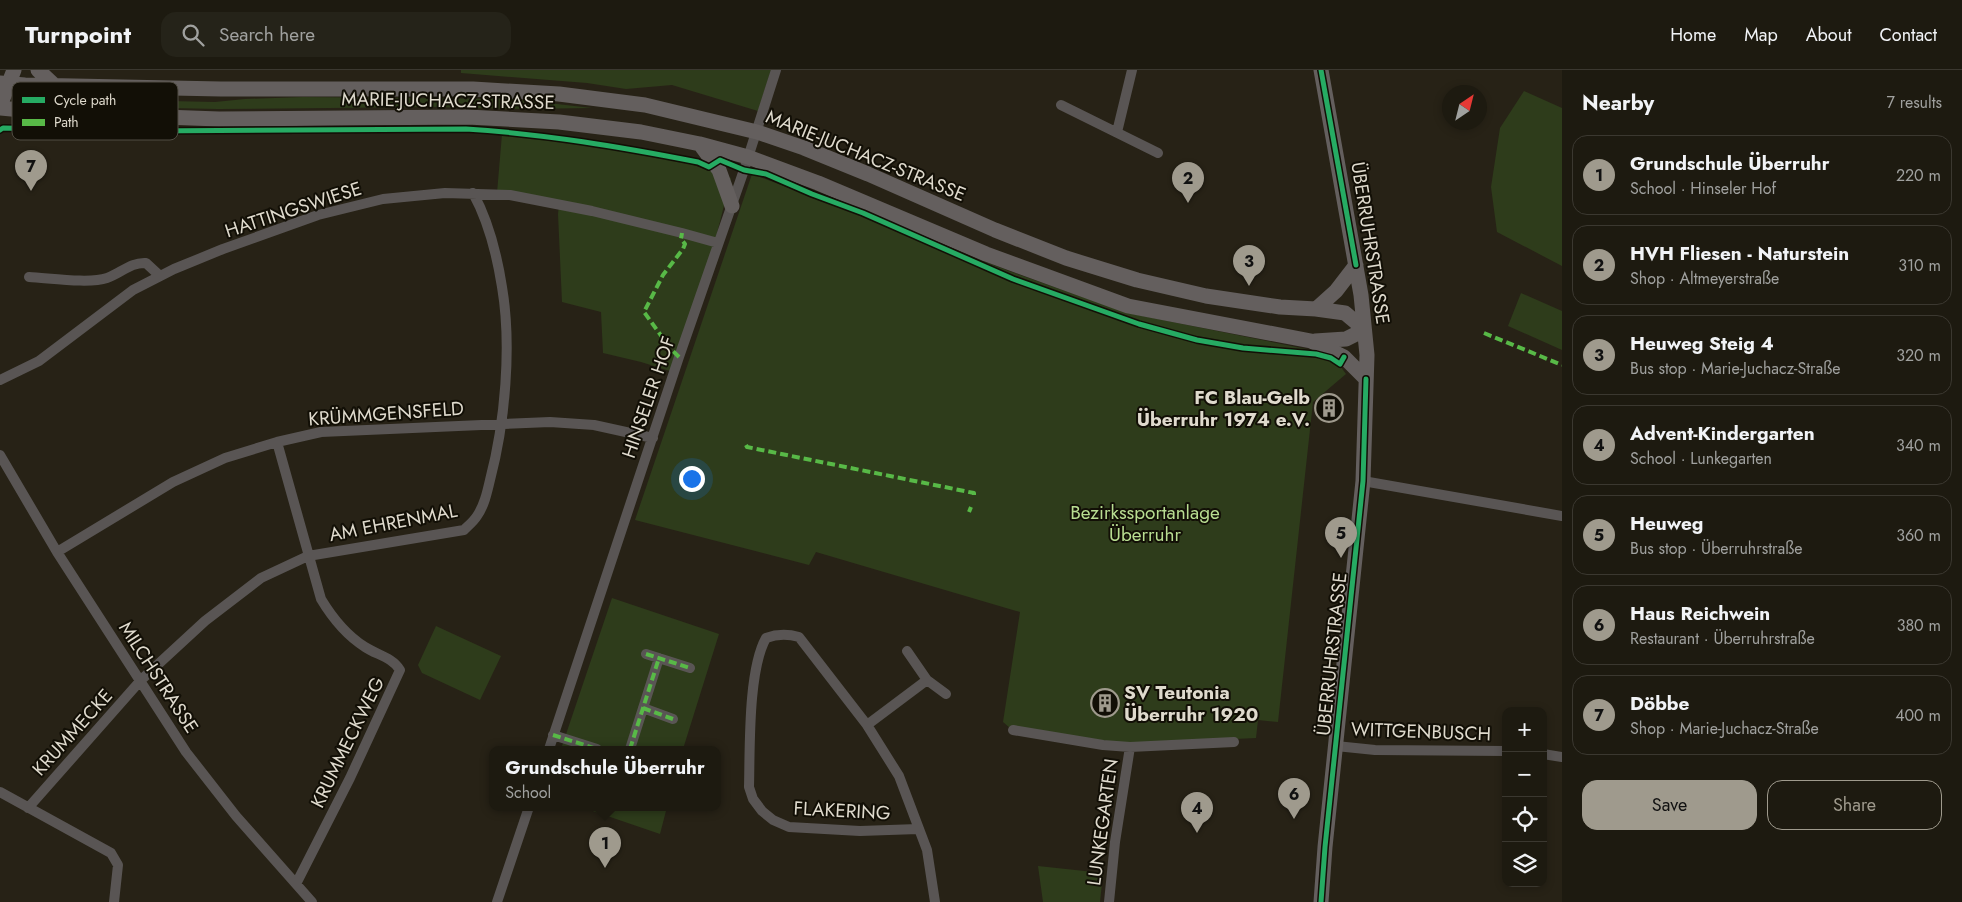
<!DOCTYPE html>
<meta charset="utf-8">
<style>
:root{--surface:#1d1a10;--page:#252319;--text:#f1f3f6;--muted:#a0a19f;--line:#3b3830;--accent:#9f9a8d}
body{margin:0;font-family:Jost,sans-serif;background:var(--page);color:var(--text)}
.controls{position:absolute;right:15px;bottom:15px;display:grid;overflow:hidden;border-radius:10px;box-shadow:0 2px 8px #0003}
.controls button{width:45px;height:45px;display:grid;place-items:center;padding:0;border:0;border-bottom:1px solid var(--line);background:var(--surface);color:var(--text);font:25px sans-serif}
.compass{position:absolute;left:1442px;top:15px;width:45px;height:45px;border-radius:50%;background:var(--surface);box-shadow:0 2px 8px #0003;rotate:35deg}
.you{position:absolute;left:691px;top:408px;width:18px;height:18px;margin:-12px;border:4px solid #fff;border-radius:50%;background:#1a73e8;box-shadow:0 0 0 8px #1a73e833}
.badge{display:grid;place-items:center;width:32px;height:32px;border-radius:50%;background:var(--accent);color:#111;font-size:16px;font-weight:700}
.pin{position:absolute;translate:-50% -41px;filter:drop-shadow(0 1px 2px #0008)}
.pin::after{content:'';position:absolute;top:26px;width:18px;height:15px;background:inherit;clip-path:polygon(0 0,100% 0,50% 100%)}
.popup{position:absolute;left:489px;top:676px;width:232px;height:65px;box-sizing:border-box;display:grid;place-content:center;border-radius:10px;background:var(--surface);filter:drop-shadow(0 1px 4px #0005);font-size:16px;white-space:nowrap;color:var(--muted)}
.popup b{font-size:19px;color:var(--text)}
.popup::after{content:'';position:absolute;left:50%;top:100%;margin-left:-10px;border:10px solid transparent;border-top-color:var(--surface)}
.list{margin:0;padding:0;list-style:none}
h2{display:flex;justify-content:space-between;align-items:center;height:65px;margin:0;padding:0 20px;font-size:21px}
h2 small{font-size:16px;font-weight:400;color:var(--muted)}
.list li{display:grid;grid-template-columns:32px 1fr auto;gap:15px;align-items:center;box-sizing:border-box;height:80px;margin:0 10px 10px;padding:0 10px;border:1px solid var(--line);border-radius:15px}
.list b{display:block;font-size:19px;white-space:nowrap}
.list p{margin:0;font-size:16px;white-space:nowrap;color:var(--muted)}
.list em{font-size:16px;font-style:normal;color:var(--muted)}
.actions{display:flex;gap:10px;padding:15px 20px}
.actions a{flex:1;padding:11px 0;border:1px solid var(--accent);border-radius:15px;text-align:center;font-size:18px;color:var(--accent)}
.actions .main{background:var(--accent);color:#111}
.icon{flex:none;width:28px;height:28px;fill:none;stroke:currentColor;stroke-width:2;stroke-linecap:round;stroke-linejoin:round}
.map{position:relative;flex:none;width:1562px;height:832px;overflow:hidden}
header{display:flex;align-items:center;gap:30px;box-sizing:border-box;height:70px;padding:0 25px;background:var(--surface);border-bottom:1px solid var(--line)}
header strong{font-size:24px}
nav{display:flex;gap:28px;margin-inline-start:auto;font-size:18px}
.search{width:350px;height:45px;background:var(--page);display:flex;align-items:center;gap:12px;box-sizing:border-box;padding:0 18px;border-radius:15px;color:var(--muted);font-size:19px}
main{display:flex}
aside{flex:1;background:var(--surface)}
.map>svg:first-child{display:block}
.green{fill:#2e3c1b}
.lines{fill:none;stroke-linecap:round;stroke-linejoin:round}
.street{stroke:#595554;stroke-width:10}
.secondary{stroke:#645f5e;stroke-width:15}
.quiet{stroke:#58b947;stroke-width:4;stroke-dasharray:8 4;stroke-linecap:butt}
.cycleway-casing{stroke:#120f06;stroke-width:8}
.cycleway{stroke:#26ab63;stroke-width:5}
.labels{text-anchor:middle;stroke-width:4;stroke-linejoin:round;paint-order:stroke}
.street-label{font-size:19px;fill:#dfdacd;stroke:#120f06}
.poi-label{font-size:19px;font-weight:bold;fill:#dfdacd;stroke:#120f06;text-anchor:end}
.park-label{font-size:19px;fill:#b8dd91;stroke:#120f06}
.key{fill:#120f06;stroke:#504c42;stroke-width:1}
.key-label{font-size:14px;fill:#dfdacd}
</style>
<header>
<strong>Turnpoint</strong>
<div class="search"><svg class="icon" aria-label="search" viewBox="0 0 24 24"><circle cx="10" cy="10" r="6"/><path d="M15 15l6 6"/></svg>Search here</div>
<nav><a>Home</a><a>Map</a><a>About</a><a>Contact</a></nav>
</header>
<main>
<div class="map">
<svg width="1562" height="832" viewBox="0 0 1562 832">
<rect width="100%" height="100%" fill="#272216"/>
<path class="green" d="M 461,0 L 771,0 L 758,41 L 672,15 L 626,19 L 587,13 L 461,3 Z
M 1524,21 L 1562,38 L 1562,196 L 1497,162 L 1491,117 L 1500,58 Z
M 303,27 L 513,29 L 592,38 L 523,39 L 432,37 L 218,39 L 29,35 L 29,28 L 215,32 L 245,29 Z
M 502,64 L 656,82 L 731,108 L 715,171 L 497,123 Z
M 752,104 L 1012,202 L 1128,243 L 1316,281 L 1335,289 L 1346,304 L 1313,332 L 1278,652 L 1258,650 L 1256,668 L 1131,674 L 1010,658 L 1003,652 L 1020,542 L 816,482 L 809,495 L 635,450 Z
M 559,135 L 714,174 L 673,302 L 641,292 L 603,283 L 601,242 L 562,232 L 558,144 Z
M 1521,223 L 1562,241 L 1562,280 L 1508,256 Z
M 612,528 L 719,564 L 683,679 L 561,679 Z
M 436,556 L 501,586 L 480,630 L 422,603 L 418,595 Z
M 581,737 L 667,737 L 660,764 Z
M 1038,796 L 1103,803 L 1100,832 L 1043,832 Z"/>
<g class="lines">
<path class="street" d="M 1061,35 L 1158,83
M 1117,62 L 1132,0
M 29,207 C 50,208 89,214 107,208 C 121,203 131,192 146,193 L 160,206
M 0,310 L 39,291 L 133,220 L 174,199 L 223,179 L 318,145 L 383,129 L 445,123 L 510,125 L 592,141 L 682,163 L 718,173
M 277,372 L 321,529 C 333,549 346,565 365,577 C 377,585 392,587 400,600 L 350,708 L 296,814
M 0,385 L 57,482 L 186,682 L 236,746 L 312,832
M 1363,411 L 1562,446
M 57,482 L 173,412 L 225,388 L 277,372 L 321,362 L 550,352 L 594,355 L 653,368
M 646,584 L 690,598
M 927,610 L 946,624
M 643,638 L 673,649
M 867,655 L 927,610 L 907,581
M 1013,660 L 1103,675 L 1130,677 L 1234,672
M 553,665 L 597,679
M 1336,676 L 1375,680 L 1506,681
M 549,679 L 679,287 L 744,100 L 776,0
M 630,679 L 659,588
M 1543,684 L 1562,687
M 0,722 L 111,783 L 118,795 L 114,832
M 28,738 L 141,610 L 205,551 L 261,508 L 308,486 L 464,460 C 468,456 474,451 477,446 C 484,436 487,423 490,410 C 505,353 512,276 502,217 C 497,185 489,152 473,123
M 918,759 L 860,761 L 789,757 L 773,750 L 762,741 L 753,729 L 749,717 C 750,678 748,600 766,568 C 777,564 788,564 799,567 L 867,655 L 899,706 L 927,780 L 935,832
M 497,832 L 529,737
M 1109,832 L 1115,772 L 1130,677"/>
<path class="secondary" d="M 38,0 L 54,15
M 1321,0 L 1361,225 L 1367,285 L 1363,411 L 1325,777 L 1321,832
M 0,13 L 25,15 L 221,19 L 473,19 L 559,24 L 645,35 L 757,62 L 804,78 L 868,104 L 995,160 L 1066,188 L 1137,210 L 1206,226 L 1280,237 L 1316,239 L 1345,243 L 1364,259
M 0,36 L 14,0
M 0,38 L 54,43 L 219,49 L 468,47 L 559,52 L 641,62 L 700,74 L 748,87 L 818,113 L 986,184 L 1128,236 L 1311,271 L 1344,287 L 1366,309
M 700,74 L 719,100 L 732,136
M 1316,239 L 1336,221 L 1356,195
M 1315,271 L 1346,269 L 1364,260"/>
<path class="quiet" d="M 1484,263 L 1562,295
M 679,287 L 670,278 L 644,242 L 663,205 L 683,179 L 685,174 L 681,169 L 682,163
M 746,375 L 747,377 L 974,423 L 974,425
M 969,442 L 971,437
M 646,584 L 690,598
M 643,638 L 673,649
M 553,665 L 597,679
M 630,679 L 659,588"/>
<defs>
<path id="cycleway" d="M 1321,0 L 1356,195
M 0,60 L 3,58 L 145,61 L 466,59 C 545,64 621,77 698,92 L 709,97 L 720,90 L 744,100 L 766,104 L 812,124 L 863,143 L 1013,209 L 1139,254 L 1197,270 L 1243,278 L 1316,284 L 1331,288 L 1340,294 L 1344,287
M 1321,832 L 1325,777 L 1363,411 L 1366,309"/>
</defs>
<use href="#cycleway" class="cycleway-casing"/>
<use href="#cycleway" class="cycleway"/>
</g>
<defs>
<symbol id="building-ring" viewBox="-11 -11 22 22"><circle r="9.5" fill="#120f06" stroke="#9f9a8d" stroke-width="1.5"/><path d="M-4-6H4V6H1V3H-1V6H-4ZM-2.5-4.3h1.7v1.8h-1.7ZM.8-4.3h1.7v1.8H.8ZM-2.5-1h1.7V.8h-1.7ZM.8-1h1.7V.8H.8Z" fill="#9f9a8d"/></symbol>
</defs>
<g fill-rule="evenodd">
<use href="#building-ring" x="1313" y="322" width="32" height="32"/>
<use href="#building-ring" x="1089" y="617" width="32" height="32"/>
</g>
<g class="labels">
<g class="street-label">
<text transform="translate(448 30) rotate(1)" y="7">MARIE-JUCHACZ-STRASSE</text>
<text transform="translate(866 85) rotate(22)" y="7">MARIE-JUCHACZ-STRASSE</text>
<text transform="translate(293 139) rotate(-18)" y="7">HATTINGSWIESE</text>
<text transform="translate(1371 173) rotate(81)" y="7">ÜBERRUHRSTRASSE</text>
<text transform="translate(648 327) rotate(-71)" y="7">HINSELER HOF</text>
<text transform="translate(386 343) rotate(-4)" y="7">KRÜMMGENSFELD</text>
<text transform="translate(393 452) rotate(-11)" y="7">AM EHRENMAL</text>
<text transform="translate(1331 584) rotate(-84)" y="7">ÜBERRUHRSTRASSE</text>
<text transform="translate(159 607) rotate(57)" y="7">MILCHSTRASSE</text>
<text transform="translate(1421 661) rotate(2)" y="7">WITTGENBUSCH</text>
<text transform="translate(72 662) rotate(-48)" y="7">KRUMMECKE</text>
<text transform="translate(347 672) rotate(-64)" y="7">KRUMMECKWEG</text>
<text transform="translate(842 740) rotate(3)" y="7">FLAKERING</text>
<text transform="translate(1102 752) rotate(-82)" y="7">LUNKEGARTEN</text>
</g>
<g class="poi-label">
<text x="1310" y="334">FC Blau-Gelb<tspan x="1310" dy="22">Überruhr 1974 e.V.</tspan></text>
<text x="1124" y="629" text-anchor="start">SV Teutonia<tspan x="1124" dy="22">Überruhr 1920</tspan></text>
</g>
<g class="park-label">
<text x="1145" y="449">Bezirkssportanlage<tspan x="1145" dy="22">Überruhr</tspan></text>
</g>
</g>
<rect x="12" y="12" width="166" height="58" rx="8" class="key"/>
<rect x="22" y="27" width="23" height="6" fill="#26ab63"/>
<rect x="22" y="49" width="23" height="7" fill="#58b947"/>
<g class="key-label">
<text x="54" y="35">Cycle path</text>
<text x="54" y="57">Path</text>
</g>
</svg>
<div class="controls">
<button>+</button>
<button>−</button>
<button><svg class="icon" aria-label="locate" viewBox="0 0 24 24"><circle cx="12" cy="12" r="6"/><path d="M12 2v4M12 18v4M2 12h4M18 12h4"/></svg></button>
<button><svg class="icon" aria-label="layers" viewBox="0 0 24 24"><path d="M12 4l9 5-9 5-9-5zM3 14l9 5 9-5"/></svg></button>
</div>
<svg class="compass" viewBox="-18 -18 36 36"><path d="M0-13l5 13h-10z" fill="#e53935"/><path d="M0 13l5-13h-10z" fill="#a0a19f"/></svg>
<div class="you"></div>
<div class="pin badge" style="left:605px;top:798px">1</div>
<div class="popup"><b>Grundschule Überruhr</b>School</div>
<div class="pin badge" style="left:1188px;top:133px">2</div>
<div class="pin badge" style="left:1249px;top:216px">3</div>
<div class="pin badge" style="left:1197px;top:763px">4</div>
<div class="pin badge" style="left:1341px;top:488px">5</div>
<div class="pin badge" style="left:1294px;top:749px">6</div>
<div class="pin badge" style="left:31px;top:121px">7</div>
</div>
<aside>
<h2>Nearby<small>7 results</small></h2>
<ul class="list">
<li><span class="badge">1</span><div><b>Grundschule Überruhr</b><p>School · Hinseler Hof</p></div><em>220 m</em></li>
<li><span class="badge">2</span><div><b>HVH Fliesen - Naturstein</b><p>Shop · Altmeyerstraße</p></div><em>310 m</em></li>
<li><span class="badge">3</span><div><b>Heuweg Steig 4</b><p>Bus stop · Marie-Juchacz-Straße</p></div><em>320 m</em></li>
<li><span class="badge">4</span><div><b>Advent-Kindergarten</b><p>School · Lunkegarten</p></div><em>340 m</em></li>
<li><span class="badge">5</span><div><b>Heuweg</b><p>Bus stop · Überruhrstraße</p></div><em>360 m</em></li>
<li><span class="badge">6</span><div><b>Haus Reichwein</b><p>Restaurant · Überruhrstraße</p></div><em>380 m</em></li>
<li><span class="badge">7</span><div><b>Döbbe</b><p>Shop · Marie-Juchacz-Straße</p></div><em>400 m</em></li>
</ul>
<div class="actions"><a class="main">Save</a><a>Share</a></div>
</aside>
</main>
